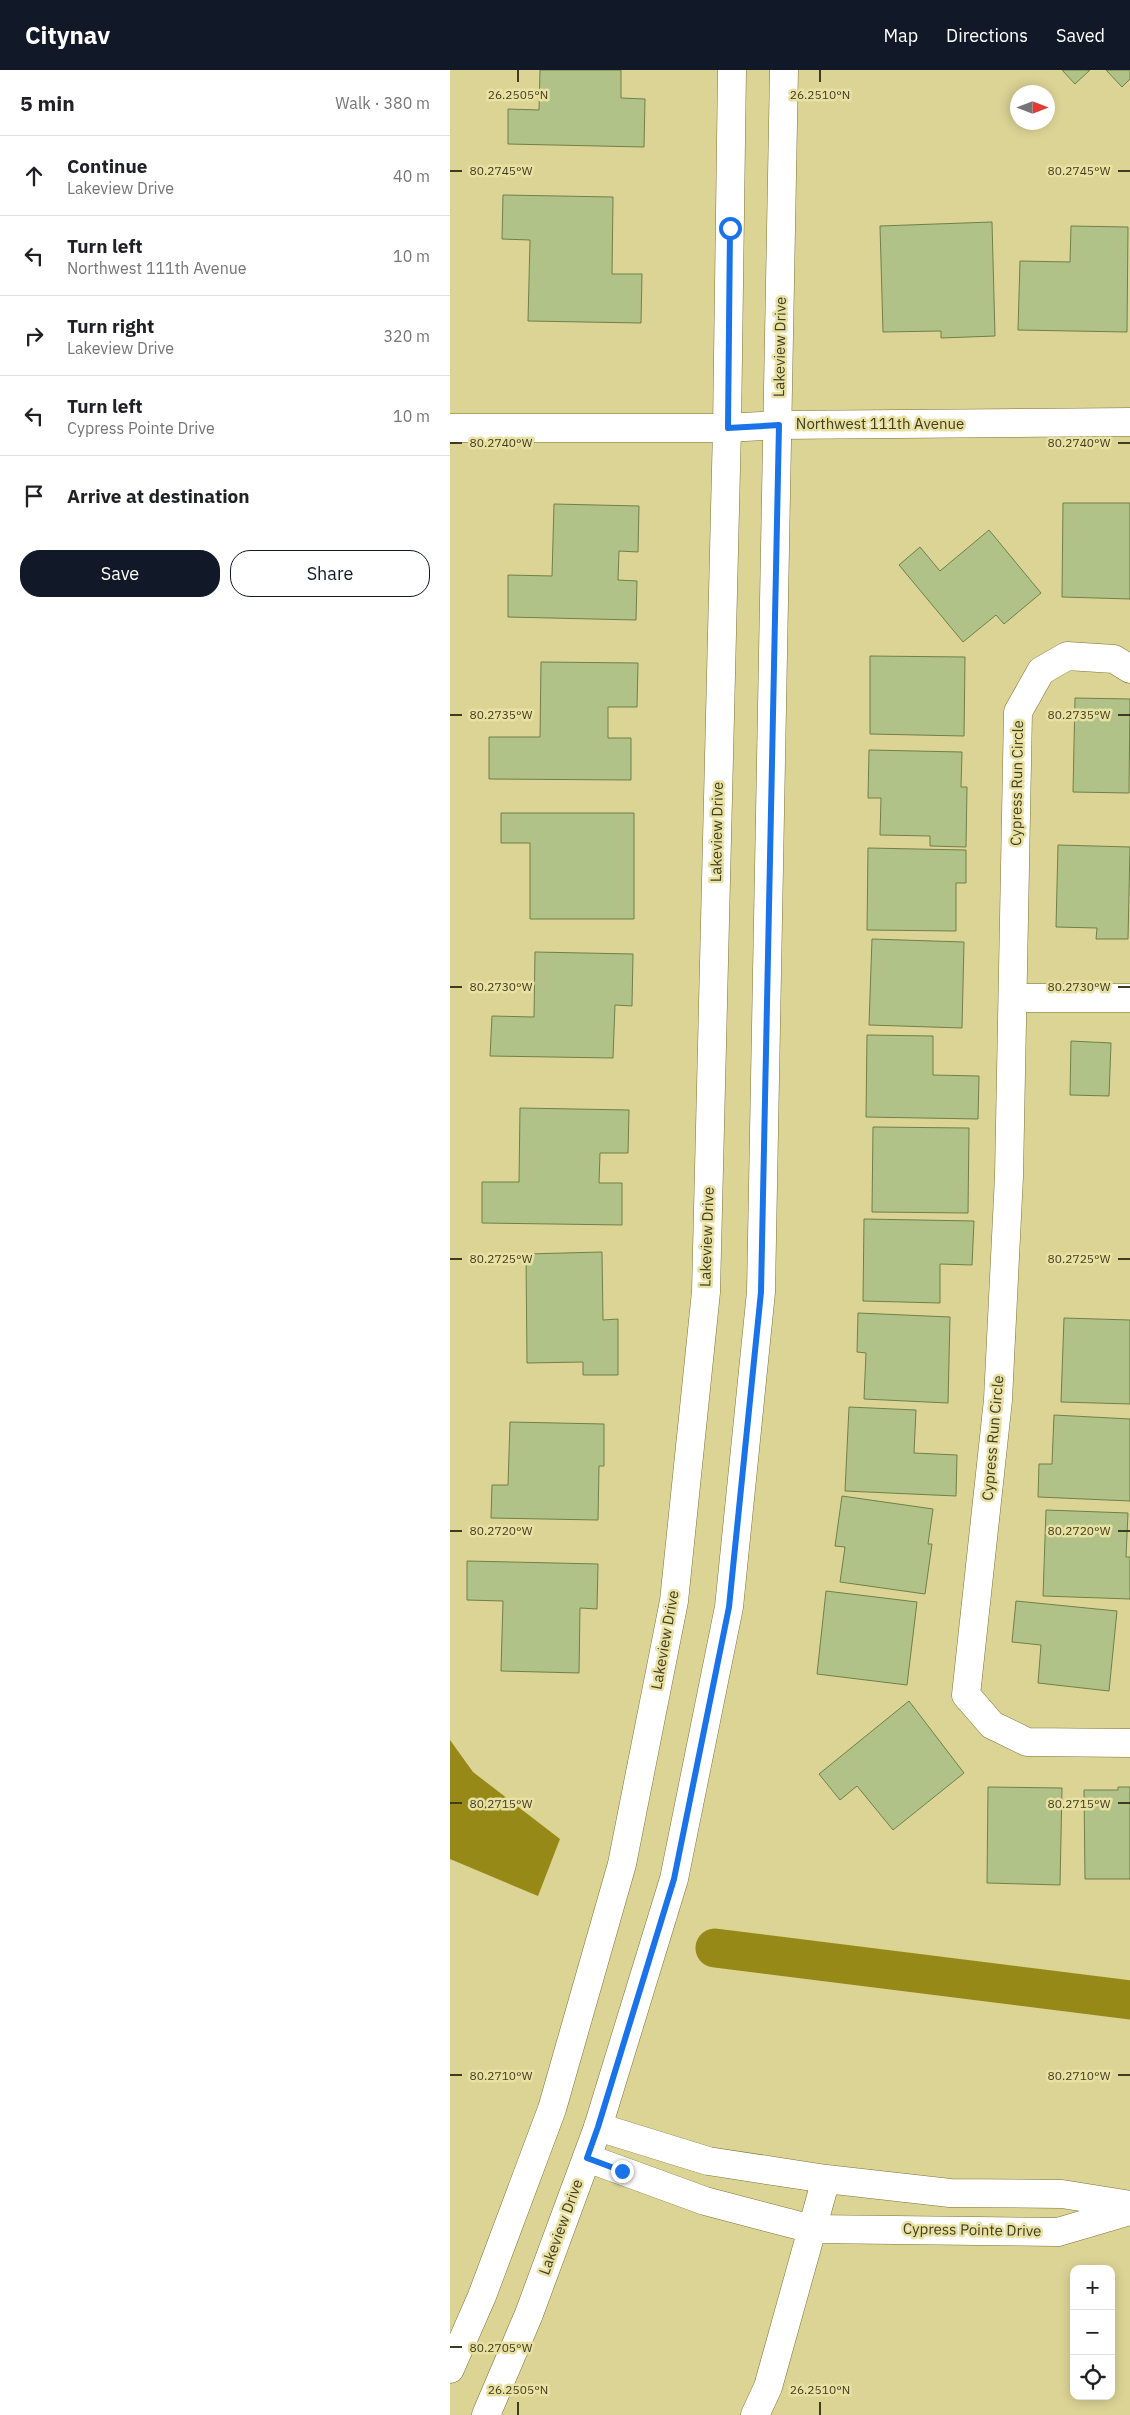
<!DOCTYPE html>
<meta charset="utf-8">
<style>
:root{--surface:#fff;--page:#f6f6f6;--text:#202124;--muted:#757577;--line:#e0e0e0;--accent:#111827}
body{margin:0;font-family:"IBM Plex Sans",sans-serif;background:var(--page);color:var(--text)}
.controls{position:absolute;right:15px;bottom:15px;display:grid;overflow:hidden;border-radius:10px;box-shadow:0 2px 12px #0003}
.controls button{width:45px;height:45px;display:grid;place-items:center;padding:0;border:0;border-bottom:1px solid var(--line);background:var(--surface);color:var(--text);font:25px sans-serif}
.compass{position:absolute;left:560px;top:15px;width:45px;height:45px;border-radius:50%;background:var(--surface);box-shadow:0 2px 12px #0003;rotate:90deg}
.stop{position:absolute;width:15px;height:15px;margin:-11px;border:4px solid #1a73e8;border-radius:50%;background:#fff}
.stop.end{background:#1a73e8;border-color:#fff;box-shadow:0 1px 5px #0008}
.list{margin:0;padding:0;list-style:none}
h2{display:flex;justify-content:space-between;align-items:center;height:65px;margin:0;padding:0 20px;font-size:21px}
h2 small{font-size:16px;font-weight:400;color:var(--muted)}
.list li{display:grid;grid-template-columns:32px 1fr auto;gap:15px;align-items:center;box-sizing:border-box;height:80px;padding:0 20px;border-top:1px solid var(--line)}
.list b{display:block;font-size:19px;white-space:nowrap}
.list p{margin:0;font-size:16px;white-space:nowrap;color:var(--muted)}
.list em{font-size:16px;font-style:normal;color:var(--muted)}
.actions{display:flex;gap:10px;padding:15px 20px}
.actions a{flex:1;padding:11px 0;border:1px solid var(--accent);border-radius:20px;text-align:center;font-size:18px;color:var(--accent)}
.actions .main{background:var(--accent);color:#fff}
.icon{flex:none;width:28px;height:28px;fill:none;stroke:currentColor;stroke-width:2;stroke-linecap:round;stroke-linejoin:round}
.map{position:relative;flex:none;width:680px;height:2345px;overflow:hidden}
header{display:flex;align-items:center;gap:30px;box-sizing:border-box;height:70px;padding:0 25px;background:var(--accent);color:#fff}
header strong{font-size:24px}
nav{display:flex;gap:28px;margin-inline-start:auto;font-size:18px}
main{display:flex}
aside{flex:1;background:var(--surface)}
.map>svg:first-child{display:block}
.water{fill:#968917}
.lines{fill:none;stroke-linecap:round;stroke-linejoin:round}
.canal{stroke:#968917;stroke-width:39}
.building{fill:#b0c287;stroke:#708047}
.minor-casing{stroke:#7b7336;stroke-width:29}
.tertiary-casing{stroke:#7b7336;stroke-width:29}
.minor{stroke:#fff;stroke-width:28}
.tertiary{stroke:#fff;stroke-width:28}
.route{stroke:#1a73e8;stroke-width:6}
.ticks{fill:none;stroke:#3f3c22;stroke-width:2}
.labels{text-anchor:middle;stroke-width:5;stroke-linejoin:round;paint-order:stroke}
.street-label{font-size:15px;fill:#3f3c22;stroke:#e9e1a2}
.ticks-label{font-size:12px;text-anchor:middle;fill:#3f3c22;stroke:#e9e1a2;stroke-width:5;stroke-linejoin:round;paint-order:stroke}
</style>
<header>
<strong>Citynav</strong>
<nav><a>Map</a><a>Directions</a><a>Saved</a></nav>
</header>
<main>
<aside>
<h2>5 min<small>Walk · 380 m</small></h2>
<ul class="list">
<li><svg class="icon" aria-label="ahead" viewBox="0 0 24 24"><path d="M12 20V5M6 11l6-6 6 6"/></svg><div><b>Continue</b><p>Lakeview Drive</p></div><em>40 m</em></li>
<li><svg class="icon" aria-label="left" viewBox="0 0 24 24"><path d="M17 20v-9H6M10 6l-5 5 5 5"/></svg><div><b>Turn left</b><p>Northwest 111th Avenue</p></div><em>10 m</em></li>
<li><svg class="icon" aria-label="right" viewBox="0 0 24 24"><path d="M7 20v-9h11M14 6l5 5-5 5"/></svg><div><b>Turn right</b><p>Lakeview Drive</p></div><em>320 m</em></li>
<li><svg class="icon" aria-label="left" viewBox="0 0 24 24"><path d="M17 20v-9H6M10 6l-5 5 5 5"/></svg><div><b>Turn left</b><p>Cypress Pointe Drive</p></div><em>10 m</em></li>
<li><svg class="icon" aria-label="arrive" viewBox="0 0 24 24"><path d="M6 21V4h12l-3 4 3 4H6"/></svg><div><b>Arrive at destination</b></div></li>
</ul>
<div class="actions"><a class="main">Save</a><a>Share</a></div>
</aside>
<div class="map">
<svg width="680" height="2345" viewBox="0 0 680 2345">
<rect width="100%" height="100%" fill="#dcd495"/>
<path class="water" d="M 0,1670 L 23,1702 L 110,1769 L 88,1826 L 0,1789 Z"/>
<g class="lines">
<path class="canal" d="M 265,1878 L 680,1930"/>
</g>
<path class="building" d="M 90,0 L 171,0 L 171,28 L 195,29 L 194,77 L 58,74 L 58,39 L 89,40 Z
M 612,0 L 640,0 L 625,14 Z
M 656,0 L 680,0 L 680,9 L 672,17 Z
M 53,125 L 163,127 L 162,204 L 192,204 L 191,253 L 78,251 L 80,170 L 52,169 Z
M 542,152 L 545,266 L 491,268 L 491,261 L 433,262 L 430,156 Z
M 621,156 L 678,157 L 677,262 L 568,260 L 570,191 L 620,192 Z
M 613,433 L 680,433 L 680,529 L 612,527 Z
M 104,434 L 189,436 L 188,482 L 169,481 L 168,510 L 187,511 L 186,550 L 58,547 L 58,505 L 102,506 Z
M 539,460 L 591,523 L 554,554 L 546,545 L 513,572 L 449,495 L 470,477 L 490,501 Z
M 420,586 L 515,587 L 514,666 L 420,664 Z
M 91,592 L 188,593 L 187,637 L 158,637 L 158,668 L 181,668 L 181,710 L 39,709 L 39,667 L 90,667 Z
M 625,628 L 680,629 L 679,723 L 623,722 Z
M 419,680 L 512,682 L 511,717 L 517,717 L 516,777 L 480,776 L 480,766 L 430,765 L 431,728 L 418,728 Z
M 51,743 L 184,743 L 184,849 L 80,849 L 80,773 L 51,773 Z
M 608,775 L 680,777 L 678,869 L 646,869 L 647,858 L 606,857 Z
M 418,778 L 516,780 L 516,813 L 506,813 L 506,861 L 417,860 Z
M 422,869 L 514,872 L 512,958 L 419,955 Z
M 85,882 L 183,884 L 182,936 L 165,935 L 163,988 L 40,986 L 42,946 L 84,947 Z
M 417,965 L 483,966 L 483,1005 L 529,1006 L 528,1049 L 416,1047 Z
M 621,971 L 661,973 L 659,1026 L 620,1025 Z
M 70,1038 L 179,1040 L 178,1083 L 150,1083 L 149,1113 L 172,1113 L 172,1155 L 32,1153 L 32,1112 L 69,1112 Z
M 423,1057 L 519,1058 L 518,1143 L 422,1142 Z
M 414,1149 L 524,1151 L 522,1195 L 490,1194 L 490,1233 L 413,1231 Z
M 152,1182 L 153,1250 L 168,1249 L 168,1305 L 133,1305 L 133,1292 L 77,1293 L 76,1184 Z
M 408,1243 L 500,1247 L 498,1333 L 414,1329 L 416,1283 L 407,1282 Z
M 614,1248 L 680,1250 L 680,1334 L 611,1332 Z
M 399,1337 L 466,1340 L 464,1383 L 507,1385 L 506,1426 L 395,1421 Z
M 604,1345 L 680,1349 L 680,1431 L 588,1427 L 589,1394 L 602,1394 Z
M 60,1352 L 154,1354 L 154,1396 L 149,1396 L 148,1450 L 41,1448 L 42,1415 L 58,1415 Z
M 392,1426 L 483,1439 L 478,1474 L 482,1474 L 475,1524 L 390,1512 L 395,1477 L 385,1476 Z
M 596,1440 L 678,1443 L 676,1487 L 680,1487 L 680,1529 L 593,1526 Z
M 17,1491 L 148,1494 L 147,1539 L 130,1538 L 129,1603 L 51,1601 L 53,1531 L 17,1530 Z
M 376,1521 L 467,1532 L 457,1615 L 367,1604 Z
M 566,1531 L 667,1541 L 659,1621 L 588,1613 L 591,1575 L 562,1572 Z
M 459,1631 L 514,1703 L 443,1760 L 407,1716 L 390,1730 L 369,1704 Z
M 538,1717 L 612,1718 L 610,1815 L 537,1813 Z
M 668,1717 L 680,1717 L 680,1809 L 635,1809 L 634,1720 L 668,1720 Z"/>
<g class="lines">
<defs>
<path id="minor" d="M 0,358 L 277,358 L 329,355 L 680,352
M 680,599 L 664,589 L 617,586 L 591,601 L 568,642 L 559,1106 L 548,1330 L 516,1625 L 542,1655 L 577,1672 L 680,1673
M 563,928 L 680,928
M 148,2057 L 258,2091 L 376,2109 L 500,2123 L 612,2124 L 680,2135
M 137,2088 L 255,2131 L 362,2159 L 608,2162 L 680,2141
M 305,2345 L 318,2317 L 376,2109"/>
<path id="tertiary" d="M 0,2299 L 32,2226 L 102,2039 L 172,1794 L 224,1531 L 256,1222 L 277,358 L 282,0
M 36,2345 L 79,2244 L 148,2057 L 224,1809 L 279,1537 L 311,1222 L 334,0"/>
</defs>
<use href="#minor" class="minor-casing"/>
<use href="#tertiary" class="tertiary-casing"/>
<use href="#minor" class="minor"/>
<use href="#tertiary" class="tertiary"/>
</g>
<g class="lines">
<path class="route" d="M 172,2101 L 137,2088 L 148,2057 L 224,1809 L 279,1537 L 311,1222 L 329,355 L 278,358 L 280,158"/>
</g>
<path class="ticks" d="M 68,0 L 68,12M 370,0 L 370,12M 0,101 L 12,101M 668,101 L 680,101M 0,373 L 12,373M 668,373 L 680,373M 0,645 L 12,645M 668,645 L 680,645M 0,917 L 12,917M 668,917 L 680,917M 0,1189 L 12,1189M 668,1189 L 680,1189M 0,1461 L 12,1461M 668,1461 L 680,1461M 0,1733 L 12,1733M 668,1733 L 680,1733M 0,2005 L 12,2005M 668,2005 L 680,2005M 0,2277 L 12,2277M 68,2332 L 68,2345M 370,2332 L 370,2345"/>
<g class="labels">
<g class="street-label">
<text transform="translate(330 277) rotate(-89)" y="5">Lakeview Drive</text>
<text x="430" y="359">Northwest 111th Avenue</text>
<text transform="translate(567 713) rotate(-89)" y="5">Cypress Run Circle</text>
<text transform="translate(267 762) rotate(-89)" y="5">Lakeview Drive</text>
<text transform="translate(257 1167) rotate(-88)" y="5">Lakeview Drive</text>
<text transform="translate(543 1368) rotate(-85)" y="5">Cypress Run Circle</text>
<text transform="translate(215 1570) rotate(-80)" y="5">Lakeview Drive</text>
<text transform="translate(111 2157) rotate(-70)" y="5">Lakeview Drive</text>
<text transform="translate(522 2160) rotate(1)" y="5">Cypress Pointe Drive</text>
</g>
</g>
<g class="ticks-label">
<text x="68" y="29">26.2505°N</text>
<text x="370" y="29">26.2510°N</text>
<text x="629" y="105">80.2745°W</text>
<text x="51" y="105">80.2745°W</text>
<text x="629" y="377">80.2740°W</text>
<text x="51" y="377">80.2740°W</text>
<text x="629" y="649">80.2735°W</text>
<text x="51" y="649">80.2735°W</text>
<text x="629" y="921">80.2730°W</text>
<text x="51" y="921">80.2730°W</text>
<text x="629" y="1193">80.2725°W</text>
<text x="51" y="1193">80.2725°W</text>
<text x="51" y="1465">80.2720°W</text>
<text x="629" y="1465">80.2720°W</text>
<text x="51" y="1738">80.2715°W</text>
<text x="629" y="1738">80.2715°W</text>
<text x="629" y="2010">80.2710°W</text>
<text x="51" y="2010">80.2710°W</text>
<text x="51" y="2282">80.2705°W</text>
<text x="68" y="2324">26.2505°N</text>
<text x="370" y="2324">26.2510°N</text>
</g>
</svg>
<div class="controls">
<button>+</button>
<button>−</button>
<button><svg class="icon" aria-label="locate" viewBox="0 0 24 24"><circle cx="12" cy="12" r="6"/><path d="M12 2v4M12 18v4M2 12h4M18 12h4"/></svg></button>
</div>
<svg class="compass" viewBox="-18 -18 36 36"><path d="M0-13l5 13h-10z" fill="#e53935"/><path d="M0 13l5-13h-10z" fill="#757577"/></svg>
<div class="stop" style="left:280px;top:158px"></div>
<div class="stop end" style="left:172px;top:2101px"></div>
</div>
</main>
